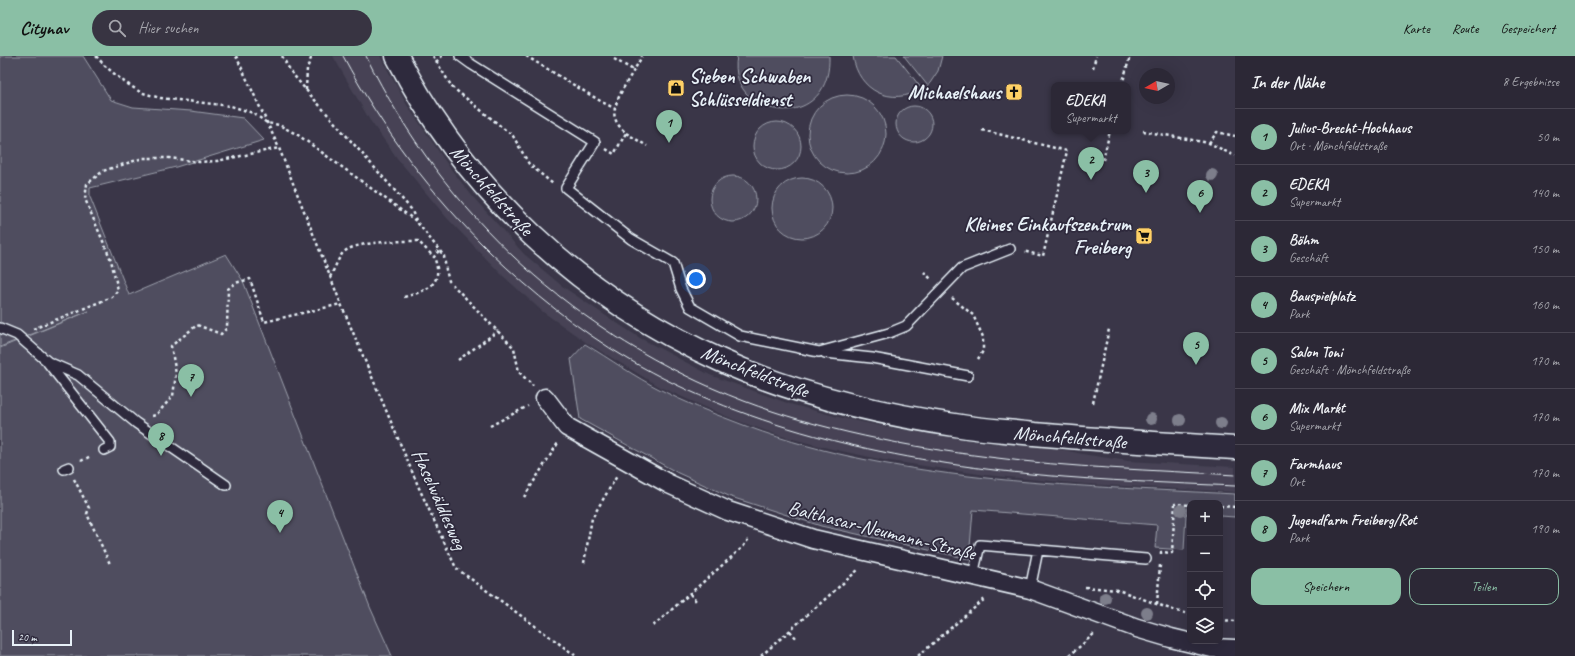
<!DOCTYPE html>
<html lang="de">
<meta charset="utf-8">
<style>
:root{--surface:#2c2836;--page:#383442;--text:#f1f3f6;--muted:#a6a6ad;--line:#484451;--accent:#8abfa5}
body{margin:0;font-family:Caveat,sans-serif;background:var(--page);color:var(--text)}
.controls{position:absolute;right:12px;bottom:12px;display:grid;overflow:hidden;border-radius:8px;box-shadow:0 4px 16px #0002}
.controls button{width:36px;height:36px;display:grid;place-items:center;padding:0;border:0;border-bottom:1px solid var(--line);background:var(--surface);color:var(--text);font:20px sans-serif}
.compass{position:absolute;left:1139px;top:12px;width:36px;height:36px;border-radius:50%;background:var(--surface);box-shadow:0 4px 16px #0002;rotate:261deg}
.scale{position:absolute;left:12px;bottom:10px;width:60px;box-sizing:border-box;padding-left:4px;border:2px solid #e8f1f8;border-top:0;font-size:11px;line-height:14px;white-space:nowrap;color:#e8f1f8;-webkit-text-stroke:3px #2f2a3d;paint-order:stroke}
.you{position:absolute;left:696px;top:223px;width:14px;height:14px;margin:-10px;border:3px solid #fff;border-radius:50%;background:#1a73e8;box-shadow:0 0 0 6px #1a73e833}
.badge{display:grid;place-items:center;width:26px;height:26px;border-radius:50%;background:var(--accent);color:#111;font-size:13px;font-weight:700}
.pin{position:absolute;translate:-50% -33px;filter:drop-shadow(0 1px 2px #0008)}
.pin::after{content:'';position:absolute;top:21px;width:14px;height:12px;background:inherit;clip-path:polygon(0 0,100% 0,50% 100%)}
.popup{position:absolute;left:1051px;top:26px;width:80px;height:52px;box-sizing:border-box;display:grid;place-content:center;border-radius:8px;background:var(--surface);filter:drop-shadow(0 1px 3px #0005);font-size:13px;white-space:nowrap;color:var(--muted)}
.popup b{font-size:15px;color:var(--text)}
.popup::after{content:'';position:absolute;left:50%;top:100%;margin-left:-8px;border:8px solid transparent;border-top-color:var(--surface)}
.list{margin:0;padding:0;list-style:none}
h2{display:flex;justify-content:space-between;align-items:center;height:52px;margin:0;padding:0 16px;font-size:17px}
h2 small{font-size:13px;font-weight:400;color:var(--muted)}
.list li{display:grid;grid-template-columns:26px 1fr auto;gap:12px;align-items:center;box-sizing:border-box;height:56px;padding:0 16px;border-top:1px solid var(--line)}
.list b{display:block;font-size:15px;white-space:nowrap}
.list p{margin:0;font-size:13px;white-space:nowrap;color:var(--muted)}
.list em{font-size:13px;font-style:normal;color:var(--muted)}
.actions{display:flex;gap:8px;padding:12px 16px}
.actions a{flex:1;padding:9px 0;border:1px solid var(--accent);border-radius:12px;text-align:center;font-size:14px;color:var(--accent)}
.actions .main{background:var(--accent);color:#111}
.icon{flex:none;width:22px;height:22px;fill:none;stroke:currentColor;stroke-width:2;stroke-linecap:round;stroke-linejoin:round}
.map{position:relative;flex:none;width:1235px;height:600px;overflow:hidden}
header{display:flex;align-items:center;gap:24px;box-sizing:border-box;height:56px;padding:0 20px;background:var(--accent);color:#111}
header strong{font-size:19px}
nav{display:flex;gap:22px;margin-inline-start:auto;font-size:14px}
.search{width:280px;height:36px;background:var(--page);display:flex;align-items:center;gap:10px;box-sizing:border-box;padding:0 14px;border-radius:22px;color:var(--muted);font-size:15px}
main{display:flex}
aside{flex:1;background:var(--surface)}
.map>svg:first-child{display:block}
.built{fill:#464354}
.green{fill:#504e5f;stroke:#9ca0ac}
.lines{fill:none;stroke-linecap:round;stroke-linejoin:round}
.service-casing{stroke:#e8f1f8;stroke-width:12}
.minor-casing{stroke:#e8f1f8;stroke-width:21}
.secondary-casing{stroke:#e8f1f8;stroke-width:25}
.path{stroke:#e8f1f8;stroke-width:2.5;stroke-dasharray:3 3;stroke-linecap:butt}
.service{stroke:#2f2a3d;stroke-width:9}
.minor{stroke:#2f2a3d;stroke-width:18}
.secondary{stroke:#2f2a3d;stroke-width:22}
.tram{stroke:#e8f1f8;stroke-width:1}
.tree{fill:#7d7e8b}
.labels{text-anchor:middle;stroke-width:3.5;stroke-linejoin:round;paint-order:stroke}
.poi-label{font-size:20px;font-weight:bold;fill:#e8f1f8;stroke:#2f2a3d;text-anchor:end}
.street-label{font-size:20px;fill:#e8f1f8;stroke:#2f2a3d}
</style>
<header>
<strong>Citynav</strong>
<div class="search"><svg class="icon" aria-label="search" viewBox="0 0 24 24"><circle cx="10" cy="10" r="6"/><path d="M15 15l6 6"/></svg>Hier suchen</div>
<nav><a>Karte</a><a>Route</a><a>Gespeichert</a></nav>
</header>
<main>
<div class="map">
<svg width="1235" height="600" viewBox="0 0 1235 600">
<rect width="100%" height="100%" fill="#3a3648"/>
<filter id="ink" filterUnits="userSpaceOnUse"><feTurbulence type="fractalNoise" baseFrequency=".025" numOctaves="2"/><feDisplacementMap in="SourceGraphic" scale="8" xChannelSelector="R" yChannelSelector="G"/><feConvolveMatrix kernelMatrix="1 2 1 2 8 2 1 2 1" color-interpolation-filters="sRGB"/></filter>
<g filter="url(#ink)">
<path class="built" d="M 333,0 L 380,0 L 407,49 L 450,112 L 473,141 L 524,198 L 562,230 L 603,258 L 640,282 L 710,319 L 790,348 L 838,361 L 887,371 L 988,387 L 1047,390 L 1082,398 L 1128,405 L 1235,411 L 1235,436 L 1084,428 L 986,419 L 884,404 L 832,393 L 781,380 L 735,364 L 662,332 L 587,287 L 543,256 L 502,219 L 447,162 L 397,102 L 369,63 Z"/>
<path class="green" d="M 0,0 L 83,0 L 111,44 L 133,51 L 191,55 L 243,62 L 264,84 L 176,111 L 90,132 L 90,141 L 129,239 L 226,198 L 243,225 L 370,551 L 392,600 L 0,600 L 0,292 L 89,255 L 0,291 Z
M 737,0 L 829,0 C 832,80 725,63 737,0 Z
M 853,0 L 896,0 L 922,33 C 891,51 858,35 853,0 Z
M 904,0 L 942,0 L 938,15 L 928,30 Z
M808 78a39 39 0 1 1 78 0a39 39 0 1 1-78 0Z
M896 68a18 18 0 1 1 36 0a18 18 0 1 1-36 0Z
M753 90a24 24 0 1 1 48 0a24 24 0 1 1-48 0Z
M710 143a23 23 0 1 1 46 0a23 23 0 1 1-46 0Z
M772 152a30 30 0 1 1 60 0a30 30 0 1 1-60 0Z
M 585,288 C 610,303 635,321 661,334 C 684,346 709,356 733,365 C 889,427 1069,429 1235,438 L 1235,461 L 1220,460 L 1220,447 L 1190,447 L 1190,458 L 1186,458 L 1184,494 L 1155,492 L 1157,469 L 973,454 L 969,503 L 821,470 L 731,441 L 678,417 L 580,363 L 571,303 Z"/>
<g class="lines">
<defs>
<path id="service" d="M 460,0 L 471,8 L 595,86 L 566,132 L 631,183 L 673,207 L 681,233 L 690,251 L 740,280 L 819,296 L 889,277 L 906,270 L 962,212 L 1010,193
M 0,272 L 17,279 L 48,306 L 78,319 L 136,367 L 226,429
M 825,297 L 872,302 L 968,320
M 48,307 L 110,386 L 110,391 L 104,394
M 64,413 L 69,411
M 973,519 L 980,489 L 1146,503
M 1030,533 L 1038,494"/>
<path id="minor" d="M 545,342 L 567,371 L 669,428 L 728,455 L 813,483 L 1030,533 L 1137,572 L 1171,582 L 1212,592 L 1235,593"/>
<path id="secondary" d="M 397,0 C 466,135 582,242 720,304 C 796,339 879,358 961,370 C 985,374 1010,375 1034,378 C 1101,384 1168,388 1235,392"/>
</defs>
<use href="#service" class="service-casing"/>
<use href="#minor" class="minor-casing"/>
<use href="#secondary" class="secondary-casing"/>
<path class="path" d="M 96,0 L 105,10 L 123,25 L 140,36 L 160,42 L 231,50 L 253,57 L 267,67 L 279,69 L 298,79 L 416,165 L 444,200 L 446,214 L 449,225 L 514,292 L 519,316 L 533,330
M 236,0 L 279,92 L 341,248 L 419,432 L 456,512 L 576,600
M 282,0 L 291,16 L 306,34 L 411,153 L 416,164
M 433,0 L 452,31 L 513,80 L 529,108 L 553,128
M 526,0 L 602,46 L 614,52
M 614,3 L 635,15
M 436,6 L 442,0
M 1093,12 L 1096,0
M 1122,29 L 1130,0
M 306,34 L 307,12 L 312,0
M 982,74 L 1067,95 L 1043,200 L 1023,195
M 1143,75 L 1209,87 L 1235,100
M 626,77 L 647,90
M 1209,87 L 1217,76 L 1235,80
M 606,93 L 614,98 L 626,77 C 622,73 617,69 615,62 C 610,47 635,15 642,0
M 1103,104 L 1110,75
M 924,216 L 932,224
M 330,221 C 334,214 337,205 342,198 C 351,185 401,185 418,185 L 434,201 L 440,193
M 404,241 C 426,235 445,229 434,201
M 952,242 L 973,259 L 983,281 L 983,295 L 978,303
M 33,273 L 112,241 L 118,234 L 111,204 L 85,143 L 87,128 L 103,115 L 143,102 L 170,102 L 199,106 L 217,105 L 279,92
M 458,304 L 498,275
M 1093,347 L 1109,273
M 152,360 L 156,359 L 173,340 L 176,318 L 171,290 L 197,269 L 221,278 L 227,272 L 228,233 L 235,227 L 250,223 L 264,266 L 341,248
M 490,370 L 528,350
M 81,405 L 91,400
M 74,423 L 89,452 L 87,458 L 110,508
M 524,441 L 558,387
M 1220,450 L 1235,451
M 1161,498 L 1161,496 L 1172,497 L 1175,448 L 1190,449
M 584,507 L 592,462 L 617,420
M 1085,531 L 1118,534 L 1176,555 L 1190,558
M 690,538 L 696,545
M 1157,548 L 1160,509
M 1220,564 L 1235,565
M 653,570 L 743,491 L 750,481
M 790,575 L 797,583
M 761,600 L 859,513
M 918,600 L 986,542
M 1069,600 L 1095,577"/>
<use href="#service" class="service"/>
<use href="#minor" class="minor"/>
<use href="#secondary" class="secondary"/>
<path class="tram" d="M 343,0 C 382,73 432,139 491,197 C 533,237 578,274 628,303 C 750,375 901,406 1041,419 C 1105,425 1170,427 1235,430
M 366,0 C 445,160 577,281 744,345 C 820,374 908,391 989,401 C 1071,412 1153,414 1235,419"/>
</g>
<g class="tree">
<circle cx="1212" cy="119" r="6"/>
<circle cx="1151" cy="363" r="6"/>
<circle cx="1180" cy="364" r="6"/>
<circle cx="1221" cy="367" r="6"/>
<circle cx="1181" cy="454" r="6"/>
<circle cx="1105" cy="542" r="6"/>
<circle cx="1147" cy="557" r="6"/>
</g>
</g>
<defs>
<symbol id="shop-square" viewBox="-11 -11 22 22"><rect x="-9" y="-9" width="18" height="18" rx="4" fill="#ffd166" stroke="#2f2a3d"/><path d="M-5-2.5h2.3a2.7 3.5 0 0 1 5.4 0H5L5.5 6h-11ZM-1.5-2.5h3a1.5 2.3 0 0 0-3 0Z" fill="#111"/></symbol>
<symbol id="church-square" viewBox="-11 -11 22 22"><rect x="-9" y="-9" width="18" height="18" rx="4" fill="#ffd166" stroke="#2f2a3d"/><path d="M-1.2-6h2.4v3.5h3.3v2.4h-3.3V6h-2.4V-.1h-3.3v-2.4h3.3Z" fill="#111"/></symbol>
<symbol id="supermarket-square" viewBox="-11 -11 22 22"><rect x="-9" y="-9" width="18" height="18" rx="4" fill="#ffd166" stroke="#2f2a3d"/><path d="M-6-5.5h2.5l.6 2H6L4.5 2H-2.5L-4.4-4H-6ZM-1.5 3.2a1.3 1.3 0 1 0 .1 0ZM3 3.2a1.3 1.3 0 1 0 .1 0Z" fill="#111"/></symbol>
</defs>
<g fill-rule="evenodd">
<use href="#shop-square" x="666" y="22" width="20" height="20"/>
<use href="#church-square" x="1004" y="26" width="20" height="20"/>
<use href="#supermarket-square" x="1134" y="170" width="20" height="20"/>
</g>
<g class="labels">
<g class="poi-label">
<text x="689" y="27" text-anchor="start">Sieben Schwaben<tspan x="689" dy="23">Schlüsseldienst</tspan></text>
<text x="1001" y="43">Michaelshaus</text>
<text x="1131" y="175">Kleines Einkaufszentrum<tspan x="1131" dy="23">Freiberg</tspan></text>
</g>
<g class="street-label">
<text transform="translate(492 134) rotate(48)" y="7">Mönchfeldstraße</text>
<text transform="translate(755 315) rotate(21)" y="7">Mönchfeldstraße</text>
<text transform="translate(1070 381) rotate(5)" y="7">Mönchfeldstraße</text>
<text transform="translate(440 443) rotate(66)" y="7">Haselwäldlesweg</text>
<text transform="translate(882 474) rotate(14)" y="7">Balthasar-Neumann-Straße</text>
</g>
</g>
</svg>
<div class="controls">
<button>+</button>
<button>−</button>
<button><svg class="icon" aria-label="locate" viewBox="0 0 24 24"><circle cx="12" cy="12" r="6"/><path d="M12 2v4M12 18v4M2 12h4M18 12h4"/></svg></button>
<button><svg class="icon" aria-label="layers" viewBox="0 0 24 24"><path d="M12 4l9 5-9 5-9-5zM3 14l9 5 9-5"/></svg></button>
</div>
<svg class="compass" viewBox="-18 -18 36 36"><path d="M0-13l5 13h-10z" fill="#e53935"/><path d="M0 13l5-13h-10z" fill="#a6a6ad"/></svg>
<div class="scale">20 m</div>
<div class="you"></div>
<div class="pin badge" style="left:669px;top:87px">1</div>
<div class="pin badge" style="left:1091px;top:124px">2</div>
<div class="popup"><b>EDEKA</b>Supermarkt</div>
<div class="pin badge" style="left:1146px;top:137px">3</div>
<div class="pin badge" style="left:280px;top:477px">4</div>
<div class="pin badge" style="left:1196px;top:309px">5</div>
<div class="pin badge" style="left:1200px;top:157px">6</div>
<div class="pin badge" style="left:191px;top:341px">7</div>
<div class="pin badge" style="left:161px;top:400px">8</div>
</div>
<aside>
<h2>In der Nähe<small>8 Ergebnisse</small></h2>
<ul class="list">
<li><span class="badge">1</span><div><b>Julius-Brecht-Hochhaus</b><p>Ort · Mönchfeldstraße</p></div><em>50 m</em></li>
<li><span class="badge">2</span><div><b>EDEKA</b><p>Supermarkt</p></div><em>140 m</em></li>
<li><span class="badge">3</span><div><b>Böhm</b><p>Geschäft</p></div><em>150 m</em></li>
<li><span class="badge">4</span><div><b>Bauspielplatz</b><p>Park</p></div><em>160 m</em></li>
<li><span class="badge">5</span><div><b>Salon Toni</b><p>Geschäft · Mönchfeldstraße</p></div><em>170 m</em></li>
<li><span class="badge">6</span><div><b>Mix Markt</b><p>Supermarkt</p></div><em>170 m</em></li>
<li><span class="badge">7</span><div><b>Farmhaus</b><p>Ort</p></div><em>170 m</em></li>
<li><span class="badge">8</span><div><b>Jugendfarm Freiberg/Rot</b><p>Park</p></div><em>190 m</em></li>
</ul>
<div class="actions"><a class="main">Speichern</a><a>Teilen</a></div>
</aside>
</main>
